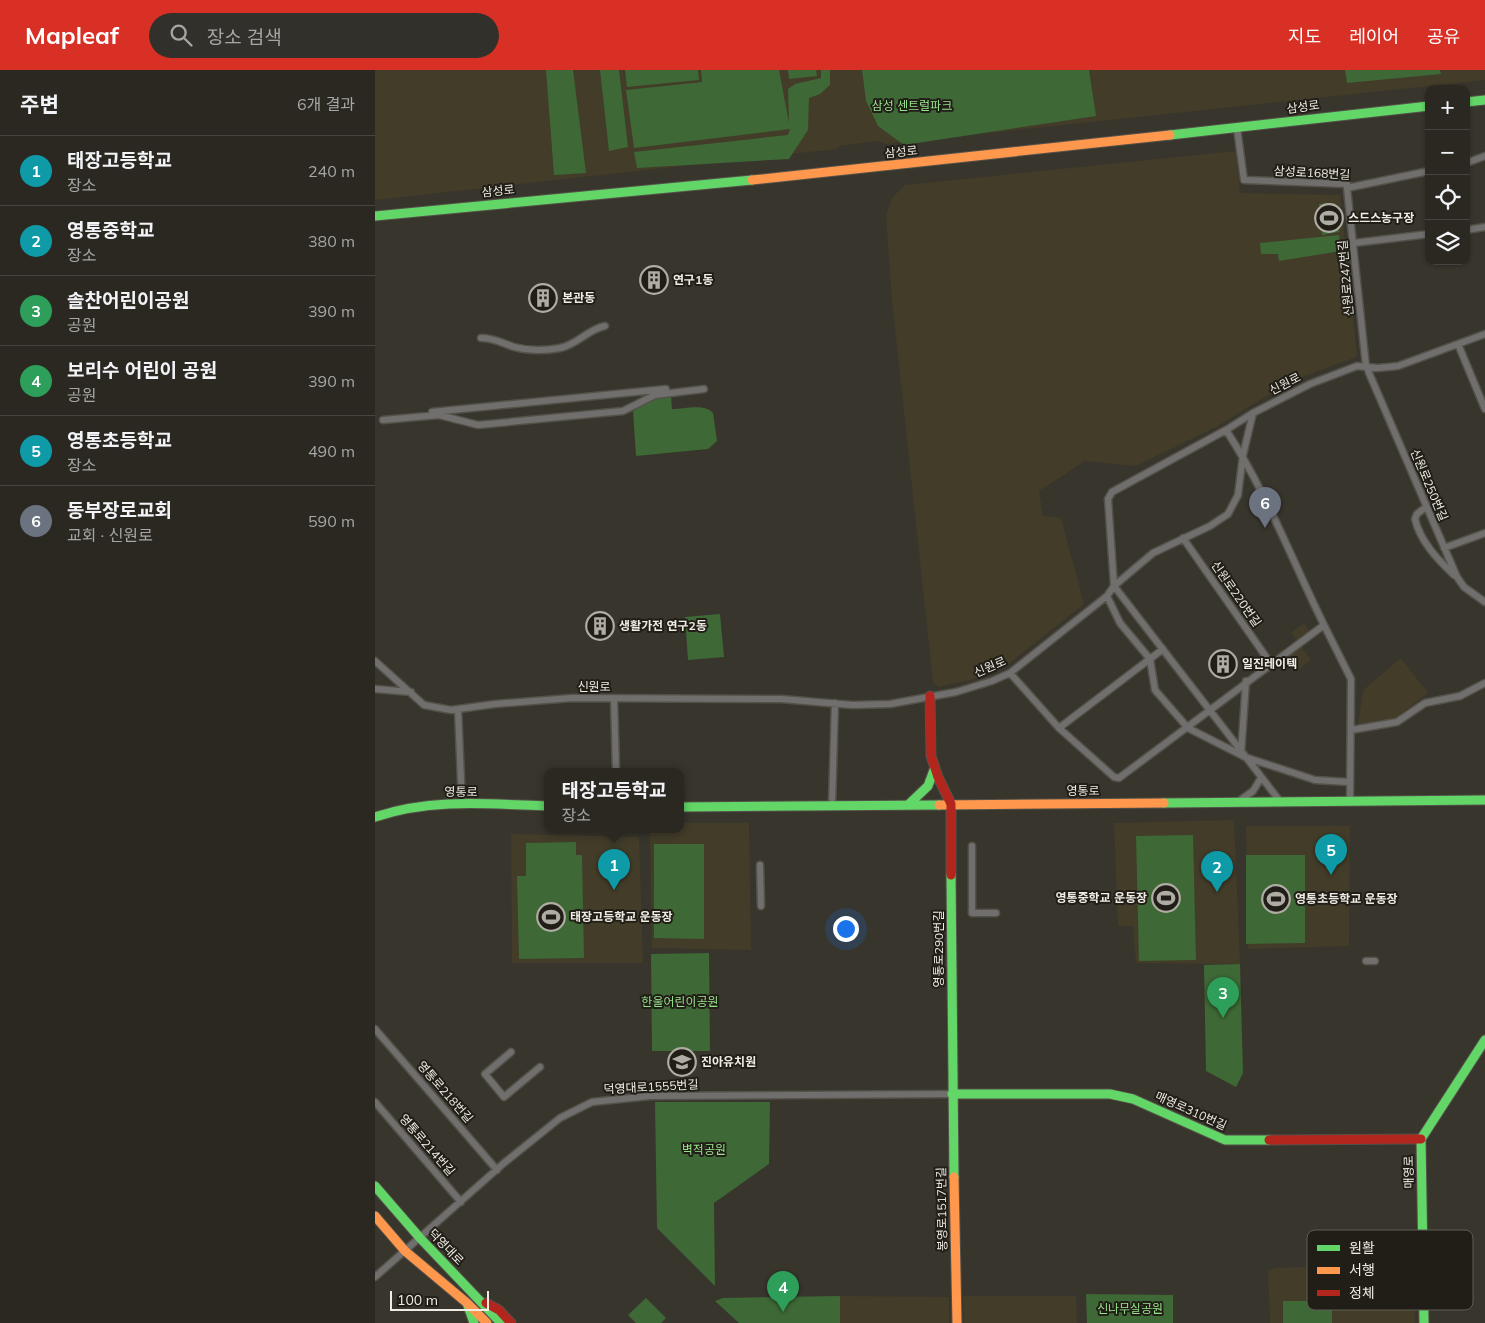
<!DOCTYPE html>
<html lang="ko">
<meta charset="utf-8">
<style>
:root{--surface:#2a2821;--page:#32302a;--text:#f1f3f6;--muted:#a5a6a5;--line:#46443f;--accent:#d93025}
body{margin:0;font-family:Mulish,"Noto Sans KR",sans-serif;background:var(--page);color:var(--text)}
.controls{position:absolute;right:15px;top:15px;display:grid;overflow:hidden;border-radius:10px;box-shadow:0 1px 4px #0004}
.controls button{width:45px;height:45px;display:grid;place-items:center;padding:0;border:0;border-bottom:1px solid var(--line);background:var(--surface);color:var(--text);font:25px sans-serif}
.scale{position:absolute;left:15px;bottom:12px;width:99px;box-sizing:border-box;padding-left:5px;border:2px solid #efece3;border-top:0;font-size:14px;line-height:18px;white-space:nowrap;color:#efece3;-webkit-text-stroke:4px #211e18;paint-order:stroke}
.you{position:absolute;left:470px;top:858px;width:18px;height:18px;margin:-12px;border:4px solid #fff;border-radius:50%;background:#1a73e8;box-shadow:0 0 0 8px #1a73e833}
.badge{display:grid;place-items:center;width:32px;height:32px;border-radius:50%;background:var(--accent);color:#fff;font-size:16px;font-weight:700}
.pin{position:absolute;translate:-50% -41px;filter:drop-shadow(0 1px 2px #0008)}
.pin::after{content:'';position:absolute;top:26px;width:18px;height:15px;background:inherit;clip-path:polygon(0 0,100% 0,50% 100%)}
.popup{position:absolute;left:169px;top:698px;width:140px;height:65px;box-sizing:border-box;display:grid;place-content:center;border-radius:10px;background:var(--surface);filter:drop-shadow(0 1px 4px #0005);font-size:16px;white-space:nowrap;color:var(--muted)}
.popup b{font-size:19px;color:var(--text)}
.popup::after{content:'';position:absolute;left:50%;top:100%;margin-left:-10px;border:10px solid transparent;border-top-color:var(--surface)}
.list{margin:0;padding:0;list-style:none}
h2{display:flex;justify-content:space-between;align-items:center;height:65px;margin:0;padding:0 20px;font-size:21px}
h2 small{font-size:16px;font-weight:400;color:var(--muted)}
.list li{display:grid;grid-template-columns:32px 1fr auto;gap:15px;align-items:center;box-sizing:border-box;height:70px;padding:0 20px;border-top:1px solid var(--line)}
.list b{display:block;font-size:19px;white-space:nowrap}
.list p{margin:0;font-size:16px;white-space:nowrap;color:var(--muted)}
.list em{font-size:16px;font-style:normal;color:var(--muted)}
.icon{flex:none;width:28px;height:28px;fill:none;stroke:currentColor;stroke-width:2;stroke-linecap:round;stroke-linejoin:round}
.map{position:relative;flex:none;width:1110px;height:1253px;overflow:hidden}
header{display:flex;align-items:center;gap:30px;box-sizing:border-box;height:70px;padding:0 25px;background:var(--accent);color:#fff}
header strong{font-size:24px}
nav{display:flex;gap:28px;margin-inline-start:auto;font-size:18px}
.search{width:350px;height:45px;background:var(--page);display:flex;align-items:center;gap:12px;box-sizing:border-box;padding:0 18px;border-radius:28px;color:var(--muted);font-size:19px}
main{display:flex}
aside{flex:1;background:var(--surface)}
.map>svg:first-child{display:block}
.built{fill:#423c29}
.green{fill:#3e6835}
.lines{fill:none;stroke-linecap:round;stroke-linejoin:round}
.street-casing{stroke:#54514a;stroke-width:9}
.fast-casing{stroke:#54514a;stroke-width:11}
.slow-casing{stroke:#54514a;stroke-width:11}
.jam-casing{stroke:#54514a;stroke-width:11}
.street{stroke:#716f6d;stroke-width:6}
.fast{stroke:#63d668;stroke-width:9}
.slow{stroke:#ff974d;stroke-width:9}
.jam{stroke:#b3261e;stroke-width:9}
.labels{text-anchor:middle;stroke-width:4;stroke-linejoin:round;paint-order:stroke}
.park-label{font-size:12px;fill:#97e28a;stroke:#211e18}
.street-label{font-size:12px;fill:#efece3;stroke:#211e18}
.poi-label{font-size:12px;font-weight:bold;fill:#efece3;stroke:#211e18;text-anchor:start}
.key{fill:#211e18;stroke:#5f5c55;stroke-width:1}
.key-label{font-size:14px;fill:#efece3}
</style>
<header>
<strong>Mapleaf</strong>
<div class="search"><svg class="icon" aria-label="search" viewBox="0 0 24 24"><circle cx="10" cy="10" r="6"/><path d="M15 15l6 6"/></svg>장소 검색</div>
<nav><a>지도</a><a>레이어</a><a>공유</a></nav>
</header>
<main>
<aside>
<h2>주변<small>6개 결과</small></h2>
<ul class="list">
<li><span class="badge" style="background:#0f9aa8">1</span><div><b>태장고등학교</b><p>장소</p></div><em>240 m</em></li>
<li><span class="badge" style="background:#0f9aa8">2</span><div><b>영통중학교</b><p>장소</p></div><em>380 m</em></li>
<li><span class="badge" style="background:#2e9e5b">3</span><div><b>솔찬어린이공원</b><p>공원</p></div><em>390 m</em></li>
<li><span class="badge" style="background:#2e9e5b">4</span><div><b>보리수 어린이 공원</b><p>공원</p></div><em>390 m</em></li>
<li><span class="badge" style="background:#0f9aa8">5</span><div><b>영통초등학교</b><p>장소</p></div><em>490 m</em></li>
<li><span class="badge" style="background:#6b7280">6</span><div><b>동부장로교회</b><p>교회 · 신원로</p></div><em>590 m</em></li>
</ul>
</aside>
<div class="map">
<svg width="1110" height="1253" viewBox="0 0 1110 1253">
<rect width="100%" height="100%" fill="#38352c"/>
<path class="built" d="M 0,0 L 1110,0 L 1110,10 L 511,74 L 502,71 L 465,76 L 461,79 L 0,130 Z
M 861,81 L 865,123 L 965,125 L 982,285 L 979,288 L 916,311 L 841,357 L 761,396 L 710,391 L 664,421 L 668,446 L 686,448 L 709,534 L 631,596 L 595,610 L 564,617 L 558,612 L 517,231 L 511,145 L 517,128 L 530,115 Z
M 929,553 L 936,564 L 924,573 L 916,563 Z
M 925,575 L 936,590 L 923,600 L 911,585 Z
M 1026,588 L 1053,623 L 1016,651 L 983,654 L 988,620 Z
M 859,750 L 865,894 L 761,893 L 758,856 L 743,856 L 739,753 Z
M 305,753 L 374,753 L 376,880 L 277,878 L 275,759 L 305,759 Z
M 871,756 L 975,756 L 974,876 L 873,879 Z
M 136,764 L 264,767 L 268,893 L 137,893 Z
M 1038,1193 L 1040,1253 L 895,1253 L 893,1201 L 900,1198 Z
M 465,1226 L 574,1227 L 574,1253 L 465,1253 Z
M 588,1226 L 701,1226 L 702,1253 L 589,1253 Z"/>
<path class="green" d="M 171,0 L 198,0 L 211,103 L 179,105 Z
M 225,0 L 244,0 L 253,77 L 234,81 Z
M 250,0 L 323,0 L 324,10 L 252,17 Z
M 326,0 L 404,0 L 414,53 L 413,19 L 420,14 L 446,8 L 446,0 L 455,0 L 455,15 L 445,24 L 434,28 L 433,60 L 414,89 L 262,98 L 259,82 L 413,65 L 415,59 L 259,78 L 251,20 L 327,12 Z
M 413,0 L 441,0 L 442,6 L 414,9 Z
M 487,0 L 714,0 L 721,46 L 529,75 L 503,56 L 491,31 Z
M 970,0 L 1065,0 L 1066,4 L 972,13 Z
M 960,133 L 964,162 L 947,165 L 944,134 Z
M 964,165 L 966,181 L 904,191 L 903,184 L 886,184 L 885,173 Z
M 296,326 L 297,339 C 309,339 330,333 338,343 L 342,371 L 333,379 L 261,386 L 258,341 L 278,328 Z
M 345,544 L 349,587 L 313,590 L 310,547 Z
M 818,765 L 821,890 L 764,891 L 761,766 Z
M 201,772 L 201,785 L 207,785 L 209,888 L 144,889 L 142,806 L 151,806 L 151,773 Z
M 279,774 L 329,774 L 329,869 L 279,868 Z
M 871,785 L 930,785 L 930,873 L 871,874 Z
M 334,883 L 335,981 L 277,981 L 276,884 Z
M 865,894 L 868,1003 L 861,1017 L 831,1001 L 829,895 Z
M 280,1032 L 395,1032 L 394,1094 L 339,1133 L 340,1216 L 282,1158 Z
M 711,1224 L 798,1225 L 798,1253 L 712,1253 Z
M 465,1226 L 465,1253 L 364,1253 L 340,1231 L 348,1228 Z
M 271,1228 L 291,1248 L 286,1253 L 261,1253 L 253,1245 Z
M 908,1231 L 957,1231 L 957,1253 L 908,1253 Z"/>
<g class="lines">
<defs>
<path id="street" d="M 862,58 L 869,110 L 972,114 L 972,118
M 1091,93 L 1110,86
M 972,118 L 991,296 L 1082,507 L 1089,517 L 1110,532
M 972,118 L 1054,101
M 1091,160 L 1110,157
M 979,173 L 1054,164
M 106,268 C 119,268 127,273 139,277 C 154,281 169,281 185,278 C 202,275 213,259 230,256
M 1083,274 L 1110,339
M 57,342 L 291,319
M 878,343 L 851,360 L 737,422 L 733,429 L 739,516 L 904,730
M 8,350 L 64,345 L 103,355 L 248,341 L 280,325 L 329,319
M 851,360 C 891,421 917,490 949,555
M 1051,437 L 1042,444 L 1040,449 C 1045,471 1063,490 1079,505
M 808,468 L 896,594
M 1069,478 L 1110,463
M 732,526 L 745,553 L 775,589 L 780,620 L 813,658 L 870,687 L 940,710 L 974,712
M 0,591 L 49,635 L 76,640 L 120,634 L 197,628 L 406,629 L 477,635 L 515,634 L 581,622 L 617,611 L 635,603 L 732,526 L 739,516 L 778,483 L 835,456 L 853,444 L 863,425 L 868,385 L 878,343 L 935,314 L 982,296 L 1003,298 L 1023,296 L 1110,264
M 635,603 L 684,658 L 739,707 L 744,708 L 949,555 L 976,609 L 975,732
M 0,619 L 36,622
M 239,628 L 241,701
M 83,639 L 87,735
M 684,658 L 788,579
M 976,660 L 1022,652 L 1050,633 L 1085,626 L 1110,613
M 866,684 L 871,611
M 863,732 L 878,721 L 886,708
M 457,735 L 460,633
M 597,776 L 597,843 L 621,843
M 385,795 L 386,836
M 991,891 L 1000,891
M 0,959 L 122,1100
M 136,982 L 110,1004 L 129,1027 L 165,997
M 0,1032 L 86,1132
M 0,1207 L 129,1093 L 185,1048 L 217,1032 L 275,1026 L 577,1024"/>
<path id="fast" d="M 1091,32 L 1110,30
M 795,65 L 1054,36
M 0,146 L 377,110
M 789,733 L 1110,730
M 533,735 L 553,716 L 559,700
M 305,737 L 564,735
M 0,747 C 57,728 114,734 173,736
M 576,805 L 579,1107
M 577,1024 L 735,1024 L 758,1029 L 850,1070 L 894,1070
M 0,1116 L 45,1168 L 126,1253
M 93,1236 L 99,1253
M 1049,1253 L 1046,1069 L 1110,970"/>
<path id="slow" d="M 377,110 L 795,65
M 564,735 L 789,733
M 579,1107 L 582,1253
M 0,1146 L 30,1181 L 92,1233 L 112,1253"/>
<path id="jam" d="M 555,626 L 556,686 L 563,707 L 576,734 L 576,805
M 894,1070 L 1046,1069
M 111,1233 L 124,1240 L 136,1253"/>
</defs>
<use href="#street" class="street-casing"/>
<use href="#fast" class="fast-casing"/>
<use href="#slow" class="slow-casing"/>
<use href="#jam" class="jam-casing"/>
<use href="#street" class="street"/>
<use href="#fast" class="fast"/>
<use href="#slow" class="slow"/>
<use href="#jam" class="jam"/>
</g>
<defs>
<symbol id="stadium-ring" viewBox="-11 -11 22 22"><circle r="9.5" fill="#211e18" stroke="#afaca3" stroke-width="1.5"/><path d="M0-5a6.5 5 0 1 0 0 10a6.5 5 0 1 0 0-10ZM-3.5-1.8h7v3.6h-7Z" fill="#afaca3"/></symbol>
<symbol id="building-ring" viewBox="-11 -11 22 22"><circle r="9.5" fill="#211e18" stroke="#afaca3" stroke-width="1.5"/><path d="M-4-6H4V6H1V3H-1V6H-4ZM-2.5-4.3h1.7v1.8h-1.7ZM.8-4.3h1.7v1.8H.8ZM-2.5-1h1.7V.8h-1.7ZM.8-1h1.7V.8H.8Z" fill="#afaca3"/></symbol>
<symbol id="school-ring" viewBox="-11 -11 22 22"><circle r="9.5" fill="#211e18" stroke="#afaca3" stroke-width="1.5"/><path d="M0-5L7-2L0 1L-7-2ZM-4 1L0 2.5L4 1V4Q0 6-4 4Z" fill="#afaca3"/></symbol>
</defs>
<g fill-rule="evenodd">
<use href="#stadium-ring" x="938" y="132" width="32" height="32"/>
<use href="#building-ring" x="263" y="194" width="32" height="32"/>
<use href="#building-ring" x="152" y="212" width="32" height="32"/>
<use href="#building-ring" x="209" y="540" width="32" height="32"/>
<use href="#building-ring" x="832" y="578" width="32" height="32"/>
<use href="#stadium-ring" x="775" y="812" width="32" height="32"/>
<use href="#stadium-ring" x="885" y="813" width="32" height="32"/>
<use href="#stadium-ring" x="160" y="831" width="32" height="32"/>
<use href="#school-ring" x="291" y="976" width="32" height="32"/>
</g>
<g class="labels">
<g class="park-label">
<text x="537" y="40">삼성 센트럴파크</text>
<text x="305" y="936">한울어린이공원</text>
<text x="329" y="1084">벽적공원</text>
<text x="755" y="1243">신나무실공원</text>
</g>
<g class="street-label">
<text transform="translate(928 37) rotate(-8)" y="4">삼성로</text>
<text transform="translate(526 82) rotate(-6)" y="4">삼성로</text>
<text transform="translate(937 103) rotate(3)" y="4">삼성로168번길</text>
<text transform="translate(123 121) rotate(-6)" y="4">삼성로</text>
<text transform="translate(971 208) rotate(-95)" y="4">신원로247번길</text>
<text transform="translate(910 314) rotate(-27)" y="4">신원로</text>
<text transform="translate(1054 415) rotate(67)" y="4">신원로250번길</text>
<text transform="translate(861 524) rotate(55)" y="4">신원로220번길</text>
<text transform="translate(615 597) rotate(-23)" y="4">신원로</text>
<text x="219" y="621">신원로</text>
<text x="708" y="725">영통로</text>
<text transform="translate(86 722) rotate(1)" y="4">영통로</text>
<text transform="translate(564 879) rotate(-90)" y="4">영통로290번길</text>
<text transform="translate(276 1017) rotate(-3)" y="4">덕영대로1555번길</text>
<text transform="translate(70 1022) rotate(49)" y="4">영통로218번길</text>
<text transform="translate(816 1041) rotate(24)" y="4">매영로310번길</text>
<text transform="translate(52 1075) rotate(49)" y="4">영통로214번길</text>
<text transform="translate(1034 1102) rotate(-91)" y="4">매영로</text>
<text transform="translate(567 1139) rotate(-91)" y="4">봉영로1517번길</text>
<text transform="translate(71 1177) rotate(46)" y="4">덕영대로</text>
</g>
<g class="poi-label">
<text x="973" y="152">스드스농구장</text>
<text x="298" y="214">연구1동</text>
<text x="187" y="232">본관동</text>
<text x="244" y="560">생활가전 연구2동</text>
<text x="867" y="598">일진레이텍</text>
<text x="772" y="832" text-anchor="end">영통중학교 운동장</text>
<text x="920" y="833">영통초등학교 운동장</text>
<text x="195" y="851">태장고등학교 운동장</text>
<text x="326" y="996">진아유치원</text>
</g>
</g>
<rect x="932" y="1160" width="166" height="80" rx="8" class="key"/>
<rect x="942" y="1175" width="23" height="6" fill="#63d668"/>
<rect x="942" y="1197" width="23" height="7" fill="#ff974d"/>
<rect x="942" y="1220" width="23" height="6" fill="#b3261e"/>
<g class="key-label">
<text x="974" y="1183">원활</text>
<text x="974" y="1205">서행</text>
<text x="974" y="1228">정체</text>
</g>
</svg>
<div class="controls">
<button>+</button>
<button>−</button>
<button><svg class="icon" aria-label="locate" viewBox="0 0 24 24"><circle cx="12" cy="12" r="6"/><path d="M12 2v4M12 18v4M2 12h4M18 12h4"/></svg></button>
<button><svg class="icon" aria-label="layers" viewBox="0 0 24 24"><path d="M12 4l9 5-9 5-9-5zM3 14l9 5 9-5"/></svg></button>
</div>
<div class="scale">100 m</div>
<div class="you"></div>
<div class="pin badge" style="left:239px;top:820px;background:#0f9aa8">1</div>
<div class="popup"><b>태장고등학교</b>장소</div>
<div class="pin badge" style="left:842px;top:822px;background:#0f9aa8">2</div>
<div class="pin badge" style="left:848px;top:948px;background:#2e9e5b">3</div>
<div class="pin badge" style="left:408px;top:1242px;background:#2e9e5b">4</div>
<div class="pin badge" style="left:956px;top:805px;background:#0f9aa8">5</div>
<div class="pin badge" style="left:890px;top:458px;background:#6b7280">6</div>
</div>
</main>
